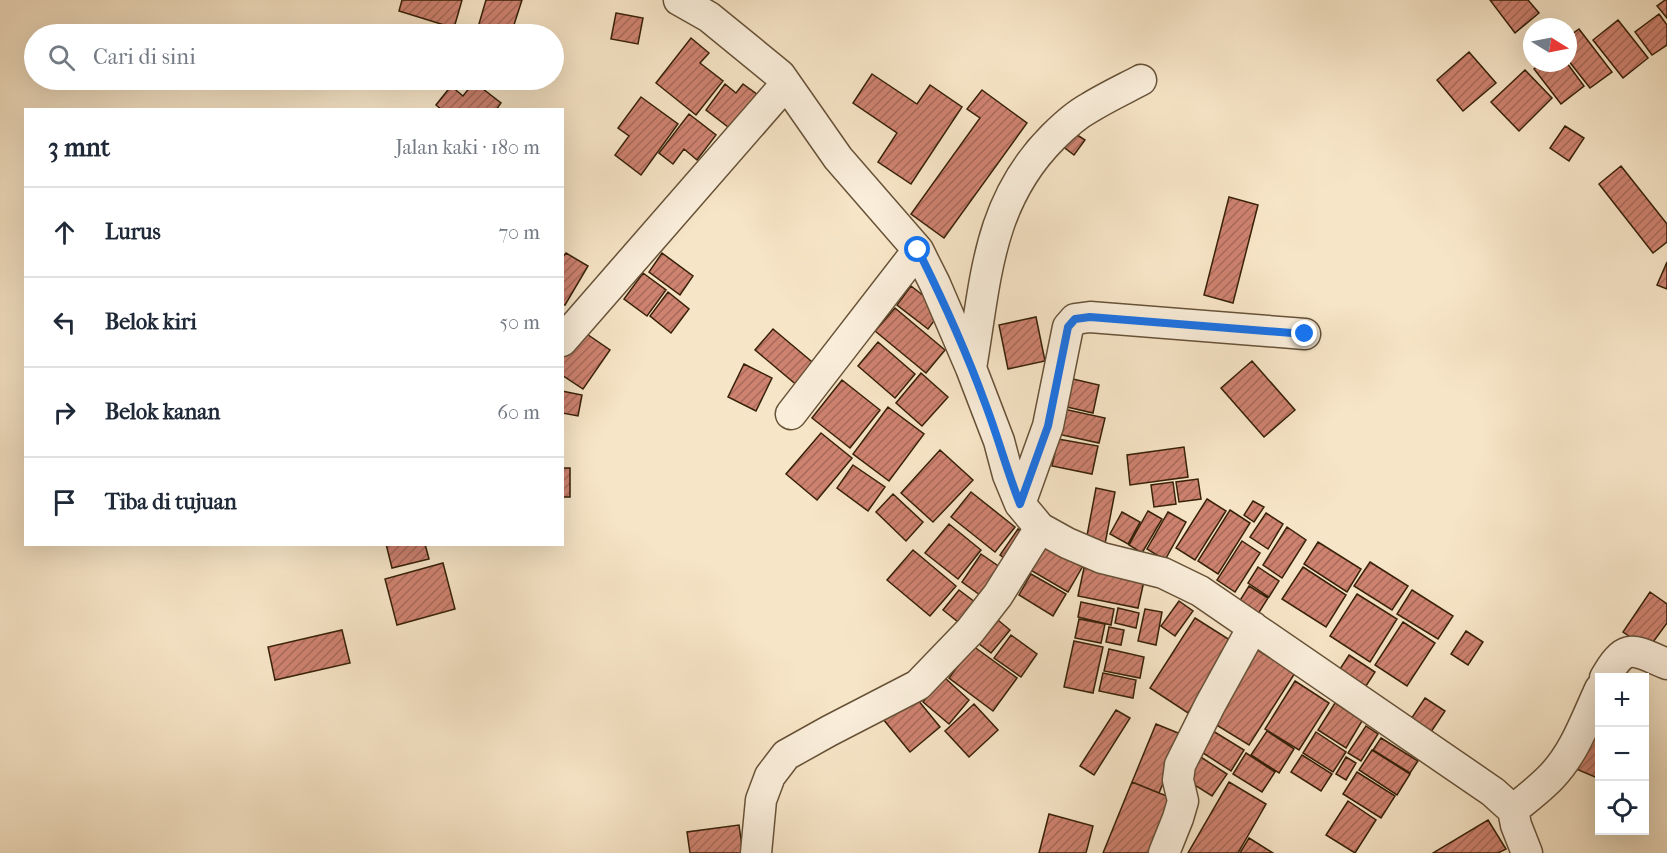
<!DOCTYPE html>
<html lang="id">
<meta charset="utf-8">
<style>
:root{--surface:#fff;--page:#f6f6f7;--text:#1f2937;--muted:#747a83;--line:#e0e1e3}
body{margin:0;font-family:"IM FELL French Canon",serif;background:var(--page);color:var(--text)}
.controls{position:absolute;right:18px;bottom:18px;display:grid;overflow:hidden;border-radius:0px;box-shadow:0 6px 24px #0002}
.controls button{width:54px;height:54px;display:grid;place-items:center;padding:0;border:0;border-bottom:2px solid var(--line);background:var(--surface);color:var(--text);font:30px sans-serif}
.compass{position:absolute;left:1523px;top:18px;width:54px;height:54px;border-radius:50%;background:var(--surface);box-shadow:0 6px 24px #0002;rotate:100deg}
.stop{position:absolute;width:18px;height:18px;margin:-14px;border:4px solid #1a73e8;border-radius:50%;background:#fff}
.stop.end{background:#1a73e8;border-color:#fff;box-shadow:0 2px 6px #0008}
.list{margin:0;padding:0;list-style:none}
h2{display:flex;justify-content:space-between;align-items:center;height:78px;margin:0;padding:0 24px;font-size:26px}
h2 small{font-size:20px;font-weight:400;color:var(--muted)}
.list li{display:grid;grid-template-columns:39px 1fr auto;gap:18px;align-items:center;box-sizing:border-box;height:90px;padding:0 24px;border-top:2px solid var(--line)}
.list b{display:block;font-size:22px;white-space:nowrap}
.list em{font-size:20px;font-style:normal;color:var(--muted)}
.icon{flex:none;width:33px;height:33px;fill:none;stroke:currentColor;stroke-width:2;stroke-linecap:round;stroke-linejoin:round}
.map{position:relative;flex:none;width:1667px;height:853px;overflow:hidden}
.search{position:absolute;background:var(--surface);box-shadow:0 6px 24px #0002;left:24px;top:24px;width:540px;height:66px;display:flex;align-items:center;gap:15px;box-sizing:border-box;padding:0 21px;border-radius:33px;color:var(--muted);font-size:22px}
.panel{position:absolute;background:var(--surface);box-shadow:0 6px 24px #0002;left:24px;top:108px;width:540px;height:438px;border-radius:0px}
.map>svg:first-child{display:block}
.building{fill:url(#building-hatch);stroke:#372108;stroke-width:1.5}
.lines{fill:none;stroke-linecap:round;stroke-linejoin:round}
.street-casing{stroke:#675238;stroke-width:33}
.street{stroke:#faeedb;stroke-width:30}
.route{stroke:#1a73e8;stroke-width:8}
</style>
<div class="map">
<svg width="1667" height="853" viewBox="0 0 1667 853">
<defs>
<pattern id="building-hatch" width="6" height="6" patternUnits="userSpaceOnUse" patternTransform="scale(1.5)"><rect width="6" height="6" fill="#ce8270"/><path d="M-1 1l2-2M0 6l6-6M5 7l2-2" fill="none" stroke="#a86a5a"/></pattern>
</defs>
<rect width="100%" height="100%" fill="#f7e5c7"/>
<filter id="stains"><feTurbulence type="fractalNoise" baseFrequency=".00333" numOctaves="4"/><feColorMatrix values="0 0 0 0 .2 0 0 0 0 .09 0 0 0 0 .02 0 0 0 .5 -.17"/></filter>
<radialGradient id="worn" r=".72"><stop offset=".6" stop-color="#630" stop-opacity="0"/><stop offset="1" stop-color="#630" stop-opacity=".3"/></radialGradient>
<path class="building" d="M 402,0 L 462,0 L 454,28 L 399,11 Z
M 486,0 L 522,0 L 511,34 L 476,34 Z
M 1490,0 L 1528,0 L 1539,13 L 1515,33 Z
M 1665,0 L 1667,0 L 1667,18 L 1657,6 Z
M 616,13 L 643,18 L 638,44 L 611,39 Z
M 1659,14 L 1667,25 L 1667,45 L 1652,55 L 1635,32 Z
M 1618,20 L 1648,58 L 1623,78 L 1593,40 Z
M 1579,29 L 1612,72 L 1590,88 L 1568,60 L 1568,37 Z
M 691,38 L 709,53 L 700,63 L 723,81 L 696,115 L 656,83 Z
M 1469,52 L 1496,83 L 1463,111 L 1437,80 Z
M 1542,63 L 1567,63 L 1584,86 L 1561,104 L 1534,69 Z
M 1525,70 L 1552,98 L 1519,131 L 1491,102 Z
M 872,74 L 917,104 L 930,85 L 962,107 L 911,184 L 878,162 L 897,133 L 853,103 Z
M 474,82 L 501,103 L 496,110 L 442,110 L 436,105 L 451,86 L 463,96 Z
M 725,84 L 736,93 L 743,84 L 758,95 L 732,130 L 706,110 Z
M 982,90 L 1027,123 L 944,238 L 911,214 L 980,118 L 967,109 Z
M 641,97 L 678,124 L 641,175 L 615,155 L 629,136 L 618,128 Z
M 689,114 L 716,135 L 697,160 L 684,149 L 673,164 L 659,153 Z
M 1565,126 L 1584,138 L 1569,161 L 1550,148 Z
M 1071,131 L 1085,140 L 1074,155 L 1061,145 Z
M 1621,166 L 1667,224 L 1667,242 L 1653,253 L 1599,184 Z
M 1229,197 L 1258,205 L 1233,303 L 1204,295 Z
M 566,253 L 588,266 L 565,305 L 562,304 L 562,258 Z
M 662,253 L 693,276 L 680,295 L 649,272 Z
M 1667,262 L 1667,289 L 1657,285 Z
M 643,273 L 666,290 L 647,316 L 624,299 Z
M 911,286 L 942,310 L 928,329 L 897,305 Z
M 668,292 L 689,309 L 671,333 L 650,316 Z
M 895,308 L 945,350 L 926,373 L 875,331 Z
M 1036,317 L 1045,361 L 1008,369 L 999,325 Z
M 773,329 L 817,366 L 799,387 L 755,350 Z
M 581,330 L 610,350 L 583,389 L 562,375 L 562,357 Z
M 878,342 L 915,374 L 895,398 L 858,366 Z
M 1252,361 L 1295,410 L 1264,437 L 1221,388 Z
M 744,364 L 772,378 L 756,411 L 728,397 Z
M 921,373 L 948,397 L 922,426 L 896,403 Z
M 1060,376 L 1099,385 L 1093,413 L 1054,404 Z
M 842,380 L 880,410 L 850,448 L 812,418 Z
M 562,391 L 582,395 L 578,416 L 562,413 Z
M 888,407 L 924,434 L 889,481 L 853,454 Z
M 1059,408 L 1105,418 L 1099,443 L 1053,433 Z
M 821,433 L 852,458 L 817,500 L 786,474 Z
M 1058,439 L 1098,446 L 1092,474 L 1052,466 Z
M 1184,447 L 1188,477 L 1130,485 L 1127,455 Z
M 940,450 L 973,480 L 933,522 L 901,493 Z
M 853,465 L 885,487 L 868,511 L 837,488 Z
M 562,468 L 570,468 L 570,497 L 562,497 Z
M 1198,479 L 1201,499 L 1179,502 L 1176,482 Z
M 1173,482 L 1176,504 L 1154,507 L 1151,485 Z
M 1096,488 L 1115,492 L 1105,544 L 1086,541 Z
M 971,492 L 1015,527 L 995,552 L 951,517 Z
M 893,494 L 923,522 L 906,541 L 876,512 Z
M 1207,499 L 1226,511 L 1195,560 L 1176,548 Z
M 1253,501 L 1264,507 L 1254,522 L 1244,515 Z
M 1230,510 L 1250,523 L 1218,574 L 1198,561 Z
M 1148,511 L 1162,519 L 1142,553 L 1129,545 Z
M 1122,512 L 1140,522 L 1128,544 L 1110,534 Z
M 1168,512 L 1186,522 L 1165,560 L 1147,549 Z
M 1266,513 L 1283,524 L 1268,549 L 1250,537 Z
M 949,524 L 981,550 L 958,579 L 925,553 Z
M 1287,527 L 1306,540 L 1282,578 L 1263,565 Z
M 1018,529 L 1031,537 L 1013,564 L 1000,555 Z
M 1042,541 L 1084,564 L 1068,592 L 1027,568 Z
M 1242,541 L 1260,553 L 1235,592 L 1217,580 Z
M 1318,542 L 1361,569 L 1347,592 L 1304,564 Z
M 386,544 L 425,544 L 429,559 L 392,568 Z
M 913,550 L 956,586 L 930,616 L 887,580 Z
M 981,554 L 1007,572 L 987,600 L 962,582 Z
M 1370,562 L 1408,586 L 1392,610 L 1354,586 Z
M 443,563 L 455,609 L 397,625 L 385,579 Z
M 1258,567 L 1279,581 L 1269,597 L 1248,583 Z
M 1303,567 L 1346,595 L 1326,627 L 1282,599 Z
M 1084,568 L 1144,581 L 1138,608 L 1078,596 Z
M 1031,574 L 1066,594 L 1053,616 L 1019,595 Z
M 1249,586 L 1268,598 L 1258,614 L 1239,602 Z
M 959,590 L 984,609 L 968,630 L 943,610 Z
M 1412,590 L 1453,616 L 1438,639 L 1397,614 Z
M 1650,592 L 1667,604 L 1667,623 L 1648,649 L 1623,632 Z
M 1357,594 L 1397,619 L 1370,662 L 1330,636 Z
M 1179,601 L 1193,611 L 1175,636 L 1161,626 Z
M 1081,602 L 1114,609 L 1111,625 L 1078,617 Z
M 1118,608 L 1139,613 L 1136,628 L 1115,623 Z
M 1145,609 L 1162,612 L 1156,645 L 1138,641 Z
M 993,616 L 1010,630 L 991,653 L 974,640 Z
M 1195,618 L 1233,642 L 1188,713 L 1150,688 Z
M 1079,619 L 1105,624 L 1101,643 L 1075,638 Z
M 1403,622 L 1435,643 L 1407,686 L 1375,665 Z
M 1109,627 L 1124,630 L 1121,645 L 1106,642 Z
M 342,630 L 350,663 L 275,680 L 268,647 Z
M 1466,631 L 1483,642 L 1468,665 L 1451,654 Z
M 1011,635 L 1037,654 L 1021,677 L 994,658 Z
M 1074,641 L 1103,647 L 1093,693 L 1064,687 Z
M 973,646 L 1017,678 L 993,711 L 949,678 Z
M 1109,649 L 1144,657 L 1140,678 L 1104,671 Z
M 1256,649 L 1295,673 L 1249,745 L 1210,721 Z
M 1349,655 L 1375,672 L 1366,686 L 1340,669 Z
M 1103,673 L 1136,680 L 1133,698 L 1099,691 Z
M 944,677 L 969,700 L 949,724 L 923,702 Z
M 1295,681 L 1329,703 L 1299,750 L 1265,729 Z
M 913,694 L 940,727 L 910,752 L 883,719 Z
M 1425,698 L 1445,711 L 1431,732 L 1411,719 Z
M 1335,703 L 1362,721 L 1346,748 L 1318,730 Z
M 974,704 L 998,730 L 969,757 L 945,731 Z
M 1600,708 L 1600,779 L 1569,766 Z
M 1116,710 L 1130,718 L 1094,775 L 1080,766 Z
M 1156,724 L 1183,735 L 1159,793 L 1132,782 Z
M 1366,726 L 1378,734 L 1361,761 L 1348,753 Z
M 1213,731 L 1244,750 L 1231,771 L 1200,751 Z
M 1267,731 L 1294,749 L 1279,773 L 1251,755 Z
M 1316,732 L 1346,752 L 1333,772 L 1303,753 Z
M 1381,738 L 1418,761 L 1410,773 L 1373,750 Z
M 1372,750 L 1410,774 L 1397,795 L 1359,770 Z
M 1246,753 L 1275,772 L 1262,792 L 1233,774 Z
M 1196,754 L 1227,774 L 1212,796 L 1182,777 Z
M 1302,755 L 1332,774 L 1321,791 L 1291,772 Z
M 1346,757 L 1356,763 L 1346,780 L 1336,774 Z
M 1357,772 L 1395,796 L 1381,818 L 1343,794 Z
M 1132,782 L 1174,799 L 1153,853 L 1103,853 Z
M 1229,782 L 1266,804 L 1238,853 L 1188,853 Z
M 1348,801 L 1376,820 L 1355,853 L 1326,835 Z
M 1049,814 L 1093,826 L 1086,853 L 1039,853 Z
M 1488,820 L 1506,849 L 1498,853 L 1433,853 Z
M 739,825 L 743,853 L 690,853 L 687,832 Z
M 1249,838 L 1273,853 L 1240,853 Z"/>
<g class="lines">
<defs>
<path id="street" d="M 679,0 L 709,17 L 780,75 L 838,158 L 918,250 L 935,284 L 971,368 L 999,441 L 1008,475 L 1020,504 L 1040,528 L 1067,543 L 1102,558 L 1163,573 L 1200,591 L 1493,792 L 1513,810 L 1516,825 L 1527,853
M 562,341 L 786,84
M 971,368 C 986,281 987,203 1053,137 C 1064,126 1076,115 1089,108 C 1105,98 1124,89 1141,80
M 791,414 L 918,250
M 1020,504 L 1048,426 L 1068,327 L 1075,319 L 1090,317 L 1305,334
M 1605,678 C 1626,641 1633,650 1667,664
M 1513,810 C 1526,799 1541,788 1552,776 C 1575,752 1586,719 1600,689
M 756,853 L 761,800 L 770,776 L 786,755 L 829,731 L 918,685 L 970,631 L 998,595 L 1040,528
M 1164,853 L 1178,818 L 1183,801 L 1178,780 L 1180,765 L 1210,705 L 1253,627"/>
</defs>
<use href="#street" class="street-casing"/>
<use href="#street" class="street"/>
</g>
<g class="lines">
<path class="route" d="M 918,250 C 943,300 966,351 985,403 C 998,437 1007,471 1020,504 L 1048,426 L 1068,327 L 1075,319 L 1090,317 L 1305,334"/>
</g>
<rect width="100%" height="100%" filter="url(#stains)"/>
<rect width="100%" height="100%" fill="url(#worn)"/>
</svg>
<div class="controls">
<button>+</button>
<button>−</button>
<button><svg class="icon" aria-label="locate" viewBox="0 0 24 24"><circle cx="12" cy="12" r="6"/><path d="M12 2v4M12 18v4M2 12h4M18 12h4"/></svg></button>
</div>
<svg class="compass" viewBox="-18 -18 36 36"><path d="M0-13l5 13h-10z" fill="#e53935"/><path d="M0 13l5-13h-10z" fill="#747a83"/></svg>
<div class="stop" style="left:918px;top:250px"></div>
<div class="stop end" style="left:1305px;top:334px"></div>
<div class="search"><svg class="icon" aria-label="search" viewBox="0 0 24 24"><circle cx="10" cy="10" r="6"/><path d="M15 15l6 6"/></svg>Cari di sini</div>
<section class="panel">
<h2>3 mnt<small>Jalan kaki · 180 m</small></h2>
<ul class="list">
<li><svg class="icon" aria-label="ahead" viewBox="0 0 24 24"><path d="M12 20V5M6 11l6-6 6 6"/></svg><div><b>Lurus</b></div><em>70 m</em></li>
<li><svg class="icon" aria-label="left" viewBox="0 0 24 24"><path d="M17 20v-9H6M10 6l-5 5 5 5"/></svg><div><b>Belok kiri</b></div><em>50 m</em></li>
<li><svg class="icon" aria-label="right" viewBox="0 0 24 24"><path d="M7 20v-9h11M14 6l5 5-5 5"/></svg><div><b>Belok kanan</b></div><em>60 m</em></li>
<li><svg class="icon" aria-label="arrive" viewBox="0 0 24 24"><path d="M6 21V4h12l-3 4 3 4H6"/></svg><div><b>Tiba di tujuan</b></div></li>
</ul>
</section>
</div>
